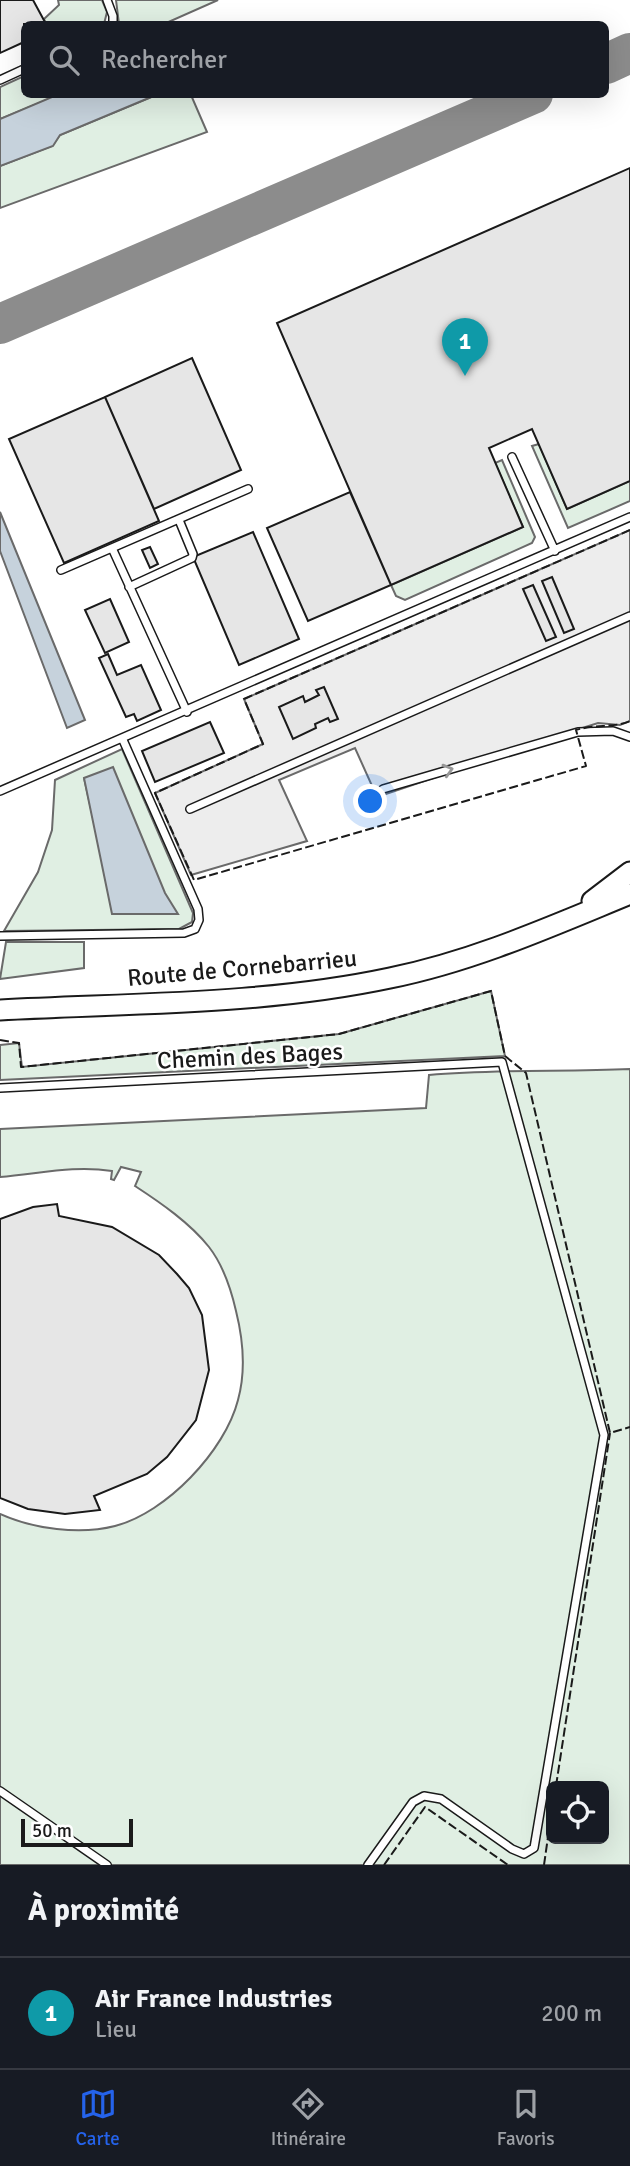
<!DOCTYPE html>
<html lang="fr">
<meta charset="utf-8">
<style>
:root{--surface:#171b24;--page:#242831;--text:#f1f3f6;--muted:#9ea1a6;--line:#363941;--accent:#2563eb}
body{margin:0;font-family:Signika,sans-serif;background:var(--page);color:var(--text)}
.controls{position:absolute;right:21px;bottom:21px;display:grid;overflow:hidden;border-radius:10px;box-shadow:0 7px 28px #0002}
.controls button{width:63px;height:63px;display:grid;place-items:center;padding:0;border:0;border-bottom:2px solid var(--line);background:var(--surface);color:var(--text);font:35px sans-serif}
.scale{position:absolute;left:21px;bottom:18px;width:112px;box-sizing:border-box;padding-left:7px;border:4px solid #1a1a1a;border-top:0;font-size:19px;line-height:24px;white-space:nowrap;color:#1a1a1a;-webkit-text-stroke:5px #fff;paint-order:stroke}
.you{position:absolute;left:371px;top:802px;width:24px;height:24px;margin:-18px;border:5px solid #fff;border-radius:50%;background:#1a73e8;box-shadow:0 0 0 10px #1a73e833}
.badge{display:grid;place-items:center;width:46px;height:46px;border-radius:50%;background:var(--accent);color:#fff;font-size:23px;font-weight:700}
.pin{position:absolute;translate:-50% -58px;filter:drop-shadow(0 2px 4px #0008)}
.pin::after{content:'';position:absolute;top:37px;width:24px;height:21px;background:inherit;clip-path:polygon(0 0,100% 0,50% 100%)}
.list{margin:0;padding:0;list-style:none}
h2{display:flex;justify-content:space-between;align-items:center;height:91px;margin:0;padding:0 28px;font-size:30px}
h2 small{font-size:23px;font-weight:400;color:var(--muted)}
.list li{display:grid;grid-template-columns:46px 1fr auto;gap:21px;align-items:center;box-sizing:border-box;height:112px;padding:0 28px;border-top:2px solid var(--line)}
.list b{display:block;font-size:26px;white-space:nowrap}
.list p{margin:0;font-size:23px;white-space:nowrap;color:var(--muted)}
.list em{font-size:23px;font-style:normal;color:var(--muted)}
.icon{flex:none;width:38px;height:38px;fill:none;stroke:currentColor;stroke-width:2;stroke-linecap:round;stroke-linejoin:round}
.map{position:relative;flex:none;width:630px;height:1865px;overflow:hidden}
.search{position:absolute;background:var(--surface);box-shadow:0 7px 28px #0002;left:21px;right:21px;top:21px;height:77px;display:flex;align-items:center;gap:18px;box-sizing:border-box;padding:0 24px;border-radius:10px;color:var(--muted);font-size:26px}
.sheet{height:203px;background:var(--surface)}
nav{display:flex;justify-content:space-around;align-items:center;box-sizing:border-box;height:98px;border-top:2px solid var(--line);background:var(--surface);font-size:19px;color:var(--muted)}
nav a{display:grid;justify-items:center;gap:4px}
nav .on{color:var(--accent)}
.map>svg:first-child{display:block}
.green{fill:#e0efe3;stroke:#6a6a6a;stroke-width:2;fill-rule:evenodd}
.parking{fill:#ededed;stroke:#6a6a6a;stroke-width:2}
.water{fill:#c6d2dc;stroke:#6a6a6a;stroke-width:2}
.lines{fill:none;stroke-linecap:round;stroke-linejoin:round}
.taxiway{stroke:#8c8c8c;stroke-width:40}
.building{fill:#e6e6e6;stroke:#1a1a1a;stroke-width:2}
.lane-casing{stroke:#1a1a1a;stroke-width:10}
.secondary-casing{stroke:#1a1a1a;stroke-width:23}
.lane{stroke:#fff;stroke-width:7}
.secondary{stroke:#fff;stroke-width:19}
.fence{stroke:#1a1a1a;stroke-width:2;stroke-dasharray:9 3.5;stroke-linecap:butt}
.oneway{stroke:#989898}
.labels{text-anchor:middle;stroke-width:5;stroke-linejoin:round;paint-order:stroke}
.street-label{font-size:24px;fill:#1a1a1a;stroke:#fff}
</style>
<div class="map">
<svg width="630" height="1865" viewBox="0 0 630 1865">
<rect width="100%" height="100%" fill="#fff"/>
<path class="green" d="M 58,0 L 102,0 L 107,12 L 104,24 L 46,24 L 44,19 L 59,5 Z
M 116,0 L 218,0 L 164,24 L 119,24 Z
M 24,76 L 24,94 L 59,95 L 0,119 L 0,87 Z
M 156,95 L 191,95 L 207,132 L 0,208 L 0,166 L 52,146 L 60,135 Z
M 539,444 L 567,509 L 630,481 L 630,501 L 568,528 L 532,446 Z
M 502,460 L 535,537 L 532,543 L 405,600 L 396,596 L 391,585 L 523,527 L 495,463 Z
M 122,749 L 193,913 L 192,922 L 179,929 L 4,931 L 38,872 L 52,830 L 55,780 ZM 84,778 L 177,914 L 95,827 Z
M 6,942 L 84,942 L 84,968 L 0,979 Z
M 491,991 L 505,1056 L 0,1080 L 0,1045 L 19,1043 L 22,1067 L 339,1034 Z
M 630,1069 L 630,1865 L 0,1865 L 0,1514 C 33,1529 80,1535 115,1526 C 166,1513 225,1451 238,1400 C 246,1371 243,1339 236,1311 C 231,1289 223,1265 209,1247 C 190,1223 161,1203 135,1186 L 141,1172 L 121,1167 L 114,1180 L 111,1179 L 112,1171 C 73,1165 39,1174 0,1177 L 0,1129 L 426,1108 L 429,1075 C 496,1069 563,1072 630,1069 ZM 551,1786 L 604,1786 L 604,1839 L 551,1839 Z"/>
<path class="parking" d="M 630,530 L 630,721 L 620,725 L 598,723 L 576,730 L 377,797 L 355,748 L 279,780 L 307,841 L 191,875 L 155,793 L 263,744 L 244,699 Z"/>
<path class="water" d="M 59,94 L 156,94 L 156,95 L 60,135 L 53,146 L 0,166 L 0,119 Z
M 0,512 L 85,720 L 67,728 L 0,551 Z
M 113,767 L 165,893 L 178,914 L 112,914 L 84,778 Z"/>
<g class="lines">
<path class="taxiway" d="M 606,64 L 630,53
M 0,324 L 533,94"/>
</g>
<path class="building" d="M 0,0 L 33,0 L 46,24 L 24,24 L 24,42 L 0,53 Z
M 630,168 L 630,481 L 567,509 L 532,429 L 489,448 L 523,527 L 391,585 L 277,323 Z
M 192,358 L 241,470 L 154,509 L 105,397 Z
M 105,397 L 159,521 L 64,563 L 9,439 Z
M 350,492 L 391,585 L 308,621 L 267,528 Z
M 253,532 L 299,639 L 239,665 L 193,557 Z
M 150,547 L 158,564 L 150,568 L 142,550 Z
M 552,577 L 574,629 L 564,633 L 542,581 Z
M 533,585 L 556,637 L 546,641 L 523,589 Z
M 110,599 L 129,642 L 105,653 L 85,610 Z
M 108,654 L 117,675 L 141,665 L 161,710 L 137,721 L 134,714 L 126,717 L 99,658 Z
M 324,687 L 338,719 L 330,722 L 328,718 L 315,724 L 316,728 L 293,739 L 279,707 L 303,696 L 305,702 L 319,695 L 316,690 Z
M 210,722 L 224,753 L 155,782 L 142,751 Z
M 57,1204 L 59,1216 L 112,1227 L 159,1255 L 177,1274 L 189,1288 L 202,1315 L 209,1370 L 196,1420 L 167,1457 L 147,1474 L 94,1496 L 100,1510 L 65,1514 L 28,1509 L 0,1498 L 0,1219 L 33,1207 Z"/>
<g class="lines">
<defs>
<path id="lane" d="M 107,0 L 113,16 L 113,24
M 0,80 L 24,69
M 512,457 L 555,551
M 112,548 L 187,712
M 61,570 L 248,489
M 129,587 L 192,558 L 193,554 L 179,520
M 383,789 L 578,732 L 613,731 L 630,737
M 0,791 L 630,517
M 190,809 L 630,616
M 0,936 L 184,933 L 195,929 L 199,920 L 198,909 L 123,740
M 0,1088 L 502,1062 L 604,1435 L 534,1848 L 524,1854 L 512,1849 L 441,1799 L 424,1796 L 413,1802 L 368,1865
M 0,1791 L 107,1865"/>
<path id="secondary" d="M 592,901 L 630,872
M 0,1010 C 130,1003 263,1005 390,978 C 474,961 552,926 630,894"/>
</defs>
<use href="#lane" class="lane-casing"/>
<use href="#secondary" class="secondary-casing"/>
<use href="#lane" class="lane"/>
<use href="#secondary" class="secondary"/>
<path class="fence" d="M 630,530 L 244,699 L 263,744 L 155,793 L 194,880 L 586,766 L 576,730 C 596,724 615,728 630,721
M 0,1040 L 19,1043 L 21,1067 L 339,1034 L 491,991 L 505,1056 L 526,1073 L 610,1433 L 630,1427
M 556,1786 L 610,1433
M 384,1865 L 425,1807 L 508,1865
M 544,1865 L 551,1816"/>
</g>
<defs><path id="oneway-chevron" d="M-2-3.5L2.5 0L-2 3.5" fill="none" stroke-width="1.6" stroke-linecap="round" stroke-linejoin="round" transform="scale(1.75)"/></defs>
<use class="oneway" href="#oneway-chevron" transform="translate(448 770) rotate(-16)"/>
<g class="labels">
<g class="street-label">
<text transform="translate(242 968) rotate(-5)" y="8">Route de Cornebarrieu</text>
<text transform="translate(250 1056) rotate(-3)" y="8">Chemin des Bages</text>
</g>
</g>
</svg>
<div class="controls">
<button><svg class="icon" aria-label="locate" viewBox="0 0 24 24"><circle cx="12" cy="12" r="6"/><path d="M12 2v4M12 18v4M2 12h4M18 12h4"/></svg></button>
</div>
<div class="scale">50 m</div>
<div class="you"></div>
<div class="pin badge" style="left:465px;top:376px;background:#0f9aa8">1</div>
<div class="search"><svg class="icon" aria-label="search" viewBox="0 0 24 24"><circle cx="10" cy="10" r="6"/><path d="M15 15l6 6"/></svg>Rechercher</div>
</div>
<section class="sheet">
<h2>À proximité<small></small></h2>
<ul class="list">
<li><span class="badge" style="background:#0f9aa8">1</span><div><b>Air France Industries</b><p>Lieu</p></div><em>200 m</em></li>
</ul>
</section>
<nav>
<a class="on"><svg class="icon" aria-label="map" viewBox="0 0 24 24"><path d="M3 6l6-2 6 2 6-2v14l-6 2-6-2-6 2zM9 4v14M15 6v14"/></svg>Carte</a>
<a><svg class="icon" aria-label="directions" viewBox="0 0 24 24"><path d="M12 3l9 9-9 9-9-9zM9 14v-3h6M13 9l2 2-2 2"/></svg>Itinéraire</a>
<a><svg class="icon" aria-label="saved" viewBox="0 0 24 24"><path d="M7 4h10v16l-5-4-5 4z"/></svg>Favoris</a>
</nav>
